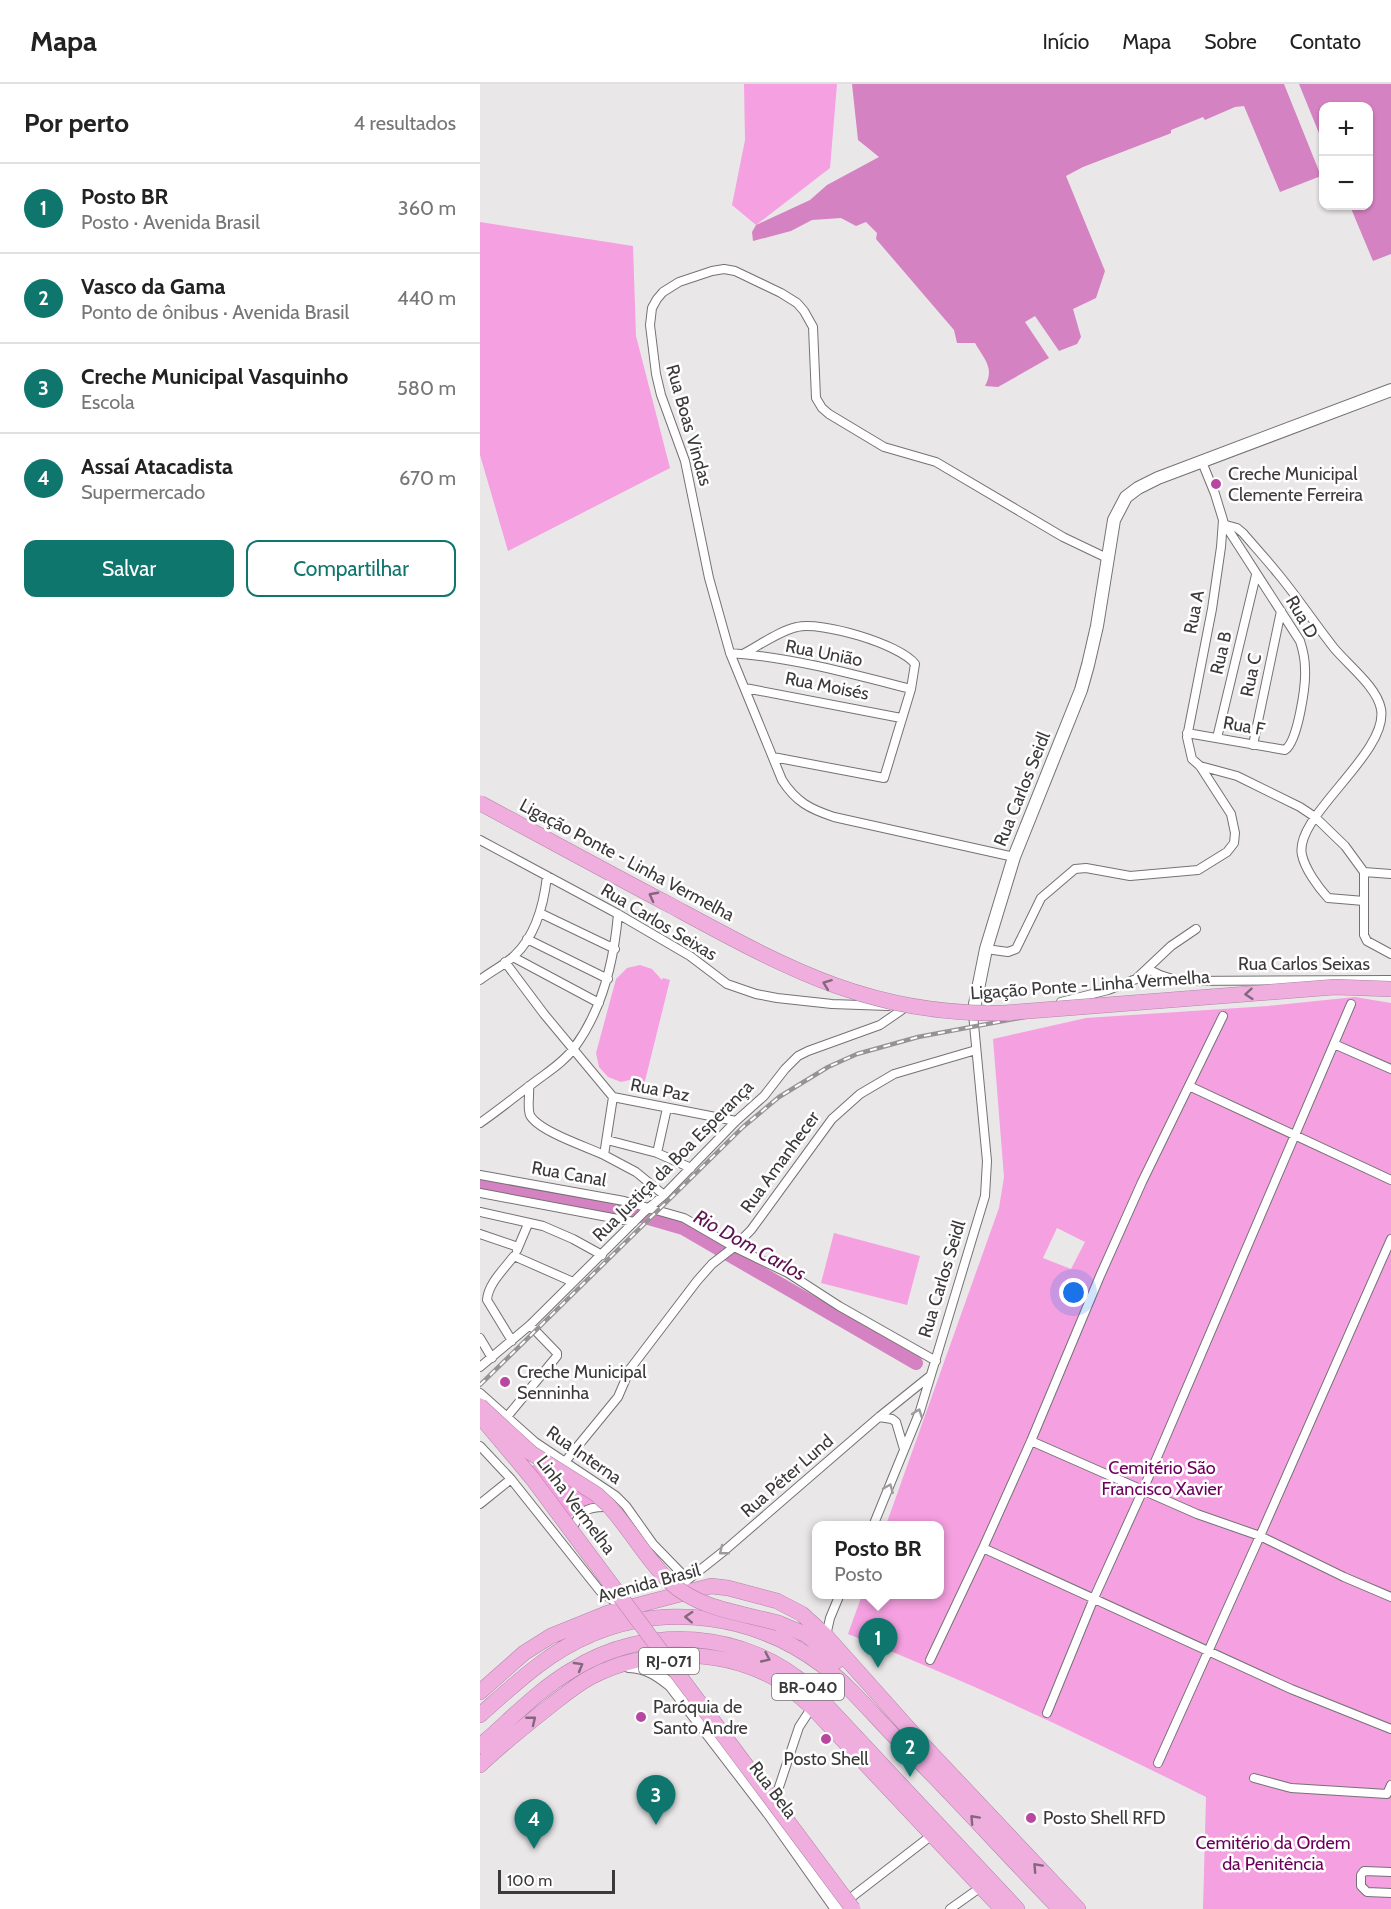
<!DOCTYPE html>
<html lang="pt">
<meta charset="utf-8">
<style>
:root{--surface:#fff;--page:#f6f6f6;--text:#222;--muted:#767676;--line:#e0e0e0;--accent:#0f766e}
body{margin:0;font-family:Cabin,sans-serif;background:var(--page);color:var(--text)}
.controls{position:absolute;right:18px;top:18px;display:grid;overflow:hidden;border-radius:12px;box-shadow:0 2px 4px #0004}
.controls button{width:54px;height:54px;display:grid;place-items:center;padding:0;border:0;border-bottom:2px solid var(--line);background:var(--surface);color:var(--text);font:30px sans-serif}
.scale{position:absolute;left:18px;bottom:15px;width:117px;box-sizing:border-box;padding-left:6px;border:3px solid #3b393a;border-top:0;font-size:16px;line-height:21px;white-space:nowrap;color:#3b393a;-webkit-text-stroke:4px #fff;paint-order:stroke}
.you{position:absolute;left:594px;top:1209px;width:21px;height:21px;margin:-15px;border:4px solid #fff;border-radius:50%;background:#1a73e8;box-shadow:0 0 0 9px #1a73e833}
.badge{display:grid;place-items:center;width:39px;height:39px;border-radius:50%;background:var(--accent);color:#fff;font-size:20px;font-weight:700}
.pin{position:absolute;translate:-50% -50px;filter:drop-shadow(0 2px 3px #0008)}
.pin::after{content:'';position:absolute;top:32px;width:21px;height:18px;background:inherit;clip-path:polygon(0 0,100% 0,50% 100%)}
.popup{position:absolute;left:332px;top:1437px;width:132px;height:78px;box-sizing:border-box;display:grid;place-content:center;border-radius:12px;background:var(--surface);filter:drop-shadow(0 2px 4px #0005);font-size:20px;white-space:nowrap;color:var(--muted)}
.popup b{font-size:22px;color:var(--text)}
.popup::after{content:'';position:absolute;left:50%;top:100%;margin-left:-12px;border:12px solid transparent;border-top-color:var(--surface)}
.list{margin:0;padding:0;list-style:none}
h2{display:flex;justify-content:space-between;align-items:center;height:78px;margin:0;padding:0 24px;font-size:26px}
h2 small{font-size:20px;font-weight:400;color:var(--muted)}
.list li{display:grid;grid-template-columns:39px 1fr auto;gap:18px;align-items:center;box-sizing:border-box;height:90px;padding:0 24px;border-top:2px solid var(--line)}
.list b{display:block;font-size:22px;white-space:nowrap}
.list p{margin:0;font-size:20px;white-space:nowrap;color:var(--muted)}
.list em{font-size:20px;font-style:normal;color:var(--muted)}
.actions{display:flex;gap:12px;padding:18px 24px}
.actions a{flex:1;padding:14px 0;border:2px solid var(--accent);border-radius:12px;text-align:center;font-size:21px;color:var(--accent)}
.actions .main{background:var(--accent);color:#fff}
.map{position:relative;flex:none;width:911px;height:1825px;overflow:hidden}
header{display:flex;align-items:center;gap:36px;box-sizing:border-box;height:84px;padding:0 30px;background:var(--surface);border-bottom:2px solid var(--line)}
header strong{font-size:28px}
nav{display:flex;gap:33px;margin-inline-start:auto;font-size:21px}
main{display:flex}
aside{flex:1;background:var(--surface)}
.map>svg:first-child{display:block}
.green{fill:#f5a0e0;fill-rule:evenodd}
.water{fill:#d582c2}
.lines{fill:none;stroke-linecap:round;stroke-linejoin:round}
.river{stroke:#d582c2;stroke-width:14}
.street-casing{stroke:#757274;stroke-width:10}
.secondary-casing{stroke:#757274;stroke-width:14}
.highway-casing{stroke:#b085a5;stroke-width:16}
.street{stroke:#fff;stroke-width:8}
.secondary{stroke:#fff;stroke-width:12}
.highway{stroke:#efaede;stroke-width:15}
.rail-casing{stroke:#959394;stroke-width:4.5}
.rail{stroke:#fff;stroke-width:2;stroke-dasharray:7;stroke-linecap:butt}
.highway-bridge-casing{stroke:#b085a5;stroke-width:16;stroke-linecap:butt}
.highway-bridge{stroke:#efaede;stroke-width:15}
.oneway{stroke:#83687c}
.oneway2{stroke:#9d9c9c}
.poi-dot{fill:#b847a2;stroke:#fff;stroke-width:2}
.labels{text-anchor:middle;stroke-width:5;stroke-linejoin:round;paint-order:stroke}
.shield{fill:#fff;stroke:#767475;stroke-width:1.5}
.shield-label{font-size:16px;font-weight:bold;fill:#3b393a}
.street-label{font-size:18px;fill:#3b393a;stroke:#fff}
.poi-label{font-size:18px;fill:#3b393a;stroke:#fff;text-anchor:start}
.park-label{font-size:18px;fill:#6b005c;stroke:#fff}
.water-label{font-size:20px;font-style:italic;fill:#5e1451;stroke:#fff}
</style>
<header>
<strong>Mapa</strong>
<nav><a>Início</a><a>Mapa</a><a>Sobre</a><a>Contato</a></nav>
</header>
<main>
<aside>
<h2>Por perto<small>4 resultados</small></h2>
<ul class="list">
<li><span class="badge">1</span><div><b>Posto BR</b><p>Posto · Avenida Brasil</p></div><em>360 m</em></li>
<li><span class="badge">2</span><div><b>Vasco da Gama</b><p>Ponto de ônibus · Avenida Brasil</p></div><em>440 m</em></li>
<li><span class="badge">3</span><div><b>Creche Municipal Vasquinho</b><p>Escola</p></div><em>580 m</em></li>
<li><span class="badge">4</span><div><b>Assaí Atacadista</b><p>Supermercado</p></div><em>670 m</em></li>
</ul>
<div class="actions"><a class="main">Salvar</a><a>Compartilhar</a></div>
</aside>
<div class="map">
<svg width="911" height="1825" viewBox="0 0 911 1825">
<rect width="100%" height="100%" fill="#eae7e9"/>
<path class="green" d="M 264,0 L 357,0 L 350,84 L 276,141 L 252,121 L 265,56 Z
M 0,138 L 153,162 L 156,252 L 190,384 L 28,467 L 0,371 Z
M 160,881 L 172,885 L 182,896 L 183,894 L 190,896 L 162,1009 L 155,1007 L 158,994 L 141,998 L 128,993 L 119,983 L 116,969 L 136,895 L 147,884 Z
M 875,913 L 911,919 L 911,1825 L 723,1825 L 726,1713 C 608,1654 490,1598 368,1550 L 382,1511 L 460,1510 L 460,1442 L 406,1441 L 519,1124 L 524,1093 L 513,955 L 606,934 L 788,922 ZM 577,1144 L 605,1158 L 591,1185 L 563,1174 Z
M 354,1149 L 440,1172 L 427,1221 L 341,1199 Z
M 56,1380 L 115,1417 L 89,1434 L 51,1382 Z"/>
<path class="water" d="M 372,0 L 804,0 L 841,92 L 800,108 L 764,22 L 755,23 L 725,36 L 723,33 L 691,46 L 691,49 L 689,50 L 603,83 L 586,92 L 625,187 L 616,214 L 593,225 L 601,253 L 597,260 L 579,267 L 555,232 L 545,238 L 569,274 L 518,303 L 505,302 C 515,284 504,275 495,259 L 477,259 L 474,246 L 396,155 L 397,149 L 386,138 L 376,142 L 361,134 L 332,136 L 311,147 L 273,157 L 272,148 L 276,141 L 330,116 L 347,101 L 399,73 L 378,56 Z
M 819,0 L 911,0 L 911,170 L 893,177 L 870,122 L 888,122 L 888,22 L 844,22 L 843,59 Z"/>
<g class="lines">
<path class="river" d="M 0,1099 L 141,1126 L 203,1144 L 436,1279"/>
<defs>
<path id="street" d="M 746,441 L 757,444 L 763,449 C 775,463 787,476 799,491 C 818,514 835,540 854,564 C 868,581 897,603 901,625 C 909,669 813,733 822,771 C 825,785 838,803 848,814 L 884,817
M 250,569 C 311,573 372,590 431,605
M 263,570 C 280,561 299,547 317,543 C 341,537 420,560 435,580 L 431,605 L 404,694 L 293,673
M 265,604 L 421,634
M 707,649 L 805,666 C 818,657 826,601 825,585 C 825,576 823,566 820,557 L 744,439
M 737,654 L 776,491
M 773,661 L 801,527
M 720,682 L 757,692 L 820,723 L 835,733 L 865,762 L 884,788 L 884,851 L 887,857 L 911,870
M 0,756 L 138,830 L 210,872 L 247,900 L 276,910 L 297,914 L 352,920 L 408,922
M 534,773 L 354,733 C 330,725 316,718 302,696 L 250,569 L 229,494 L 205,377 L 181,311 L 176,290 L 170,241 L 172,224 L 177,215 L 183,208 L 199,198 L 232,187 L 244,185 L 255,187 L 301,209 L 317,219 L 324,227 L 333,243 L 336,314 L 342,324 L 349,330 L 404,363 L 456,378 L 583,453 L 627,474
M 884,788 L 911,790
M 60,829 L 135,865
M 47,855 L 128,895
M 506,865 L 528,868 L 536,865 L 561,814 L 595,785 L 606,784 L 650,792 L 718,786 L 747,768 L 754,759 L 755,749 L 751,730 L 720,682 L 712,675 L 707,653 L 732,525 L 741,463 L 743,436 L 735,410 L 722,378
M 33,873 L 119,919
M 25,878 L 64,930 L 133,1013
M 668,885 L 680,891 L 699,897 L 911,896
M 0,896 C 11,887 25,881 35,871 C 56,851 64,819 67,792
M 581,918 L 628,906 L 656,895 L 691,862 L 716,845
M 854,960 L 911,985
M 49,1002 C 50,1011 47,1023 50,1031 C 58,1047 107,1063 124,1071
M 709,1002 L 911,1096
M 133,1013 L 124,1071 L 156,1088 L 184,1111
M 133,1013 L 256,1037
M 0,1039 C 19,1026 37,1011 56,997 C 69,987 84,978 94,964 C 123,925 134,877 138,830
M 127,1056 L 177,1069 L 211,1084
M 177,1069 L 187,1024
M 0,1091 L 144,1117 L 204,1134 L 254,1163 L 308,1189 L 359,1222 L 456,1277
M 0,1109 L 154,1138
M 0,1128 L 63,1142 L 93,1155 L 122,1171
M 0,1150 L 38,1163
M 37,1166 L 48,1140
M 0,1254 L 12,1274
M 32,1257 L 7,1216 C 8,1200 24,1185 34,1172 L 93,1198
M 0,1283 L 50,1241 L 164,1128 L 184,1111 L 256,1037 L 284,1012 L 305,985 L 318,972 L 328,967 L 400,941 L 426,923
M 0,1309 L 55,1358 L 136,1412 L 146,1422 L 173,1460 L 207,1495
M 399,1333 L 412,1335 L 416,1338 L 424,1365
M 26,1334 L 77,1272 L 77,1269 L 50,1241
M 551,1357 L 717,1430 L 780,1452 L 864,1493 L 911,1513
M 0,1362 L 31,1395 L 120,1507 L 134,1517 L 144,1520
M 84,1379 L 138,1313 L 150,1285 L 217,1197 L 232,1180 L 254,1163 L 271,1146 L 352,1035 L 380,1010 L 414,990 L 496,966
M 0,1420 L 31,1395
M 393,1442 L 440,1327 L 505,1112 L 507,1077 L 493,930
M 91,1448 C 99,1428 105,1422 128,1423
M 503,1464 L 811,1605 L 911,1645
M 196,1505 L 244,1467 L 399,1333 L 450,1292
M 346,1552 L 350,1534 L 360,1510
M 450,1576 L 503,1464 L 551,1357 L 620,1192 L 662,1098 L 743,932
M 567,1629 L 614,1514 L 663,1406 L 871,920
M 678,1679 L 780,1452 L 911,1155
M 774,1694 L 811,1704 L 907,1710 L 911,1701
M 294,1718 L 319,1643 L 332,1623
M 911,1788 L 884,1787 L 881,1791 L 881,1802 L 887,1808 L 911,1809
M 364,1819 L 452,1751
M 470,1825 L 501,1803"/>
<path id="secondary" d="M 493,930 L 506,865 L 534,773 L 601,606 L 608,581 L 617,542 L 634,436 L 646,413 L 658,404 L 678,394 L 911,306
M 149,1582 C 167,1583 177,1590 191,1601 L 290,1730 L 357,1825"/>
<path id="highway" d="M 298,1539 L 327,1551 L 357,1577
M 0,1608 L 44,1569 L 71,1552 L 128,1529 L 231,1502 L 248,1504 L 297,1517 L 322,1530 L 346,1552 L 446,1664 L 598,1825
M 0,1631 C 34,1601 68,1568 110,1551 C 186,1518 276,1531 342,1581 C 371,1603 394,1632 420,1658 C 475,1712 526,1770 580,1825
M 0,1662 C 30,1636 58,1606 92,1586 C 167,1539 265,1546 331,1605 L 537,1825
M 0,1681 C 22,1660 46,1641 70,1622 C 83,1612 96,1601 111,1593 C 169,1563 243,1564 300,1597 C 311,1604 321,1614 332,1623 L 522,1825"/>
</defs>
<use href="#street" class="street-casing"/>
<use href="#secondary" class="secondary-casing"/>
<use href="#highway" class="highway-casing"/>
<use href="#street" class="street"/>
<use href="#secondary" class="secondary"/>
<use href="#highway" class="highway"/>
<defs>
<path id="rail" d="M 0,1301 L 263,1043 L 299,1013 L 348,983 L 377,970 L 438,953 L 630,917 L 672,913 L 784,911 L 821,909 L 833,906 L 911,907"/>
</defs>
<use href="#rail" class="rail-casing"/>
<use href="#rail" class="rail"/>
<defs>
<path id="highway-bridge" d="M 0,719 C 63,753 125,787 188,820 C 303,882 389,932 524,929 L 855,903 L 911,905
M 0,1322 L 51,1369 L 116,1410 L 127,1420 C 150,1444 166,1476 191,1499 C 219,1525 262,1529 298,1539
M 0,1332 L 52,1394 L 373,1825"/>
</defs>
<use href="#highway-bridge" class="highway-bridge-casing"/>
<use href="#highway-bridge" class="highway-bridge"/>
</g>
<defs><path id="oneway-chevron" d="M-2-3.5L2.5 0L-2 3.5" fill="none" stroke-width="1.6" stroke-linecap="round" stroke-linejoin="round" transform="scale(1.5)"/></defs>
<g class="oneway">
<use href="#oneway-chevron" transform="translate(173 812) rotate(-152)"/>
<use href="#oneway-chevron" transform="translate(347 900) rotate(-159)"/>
<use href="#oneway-chevron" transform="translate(769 910) rotate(175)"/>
<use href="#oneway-chevron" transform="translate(209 1533) rotate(-177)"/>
<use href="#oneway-chevron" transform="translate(286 1574) rotate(25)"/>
<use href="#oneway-chevron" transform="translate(99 1582) rotate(-30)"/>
<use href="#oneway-chevron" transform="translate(52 1636) rotate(-39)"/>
<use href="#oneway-chevron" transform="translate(494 1735) rotate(-133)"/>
<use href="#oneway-chevron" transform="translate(557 1783) rotate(-133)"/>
</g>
<g class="oneway2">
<use href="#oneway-chevron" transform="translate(438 1329) rotate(-70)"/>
<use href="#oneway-chevron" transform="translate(409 1404) rotate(-68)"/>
<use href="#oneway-chevron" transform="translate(243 1467) rotate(142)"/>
</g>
<g class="poi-dot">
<circle cx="736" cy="400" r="6"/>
<circle cx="25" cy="1298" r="6"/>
<circle cx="161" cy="1633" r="6"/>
<circle cx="346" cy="1655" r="6"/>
<circle cx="551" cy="1734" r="6"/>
</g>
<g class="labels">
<g class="shield">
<rect x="159" y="1564" width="60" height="26" rx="4.5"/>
<rect x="292" y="1590" width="72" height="26" rx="4.5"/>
</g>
<g class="shield-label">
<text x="189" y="1583">RJ-071</text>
<text x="328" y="1609">BR-040</text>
</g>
<g class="street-label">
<text transform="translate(209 341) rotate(74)" y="6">Rua Boas Vindas</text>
<text transform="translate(714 528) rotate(-79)" y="6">Rua A</text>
<text transform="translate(822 533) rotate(60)" y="6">Rua D</text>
<text transform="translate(344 569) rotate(11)" y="6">Rua União</text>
<text transform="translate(741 569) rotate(-77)" y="6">Rua B</text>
<text transform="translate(771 591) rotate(-78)" y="6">Rua C</text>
<text transform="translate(347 602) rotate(11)" y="6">Rua Moisés</text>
<text transform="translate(764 642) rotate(10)" y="6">Rua F</text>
<text transform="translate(542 705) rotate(-68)" y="6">Rua Carlos Seidl</text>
<text transform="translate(147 776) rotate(28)" y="6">Ligação Ponte - Linha Vermelha</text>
<text transform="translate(179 838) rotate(31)" y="6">Rua Carlos Seixas</text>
<text x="824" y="886">Rua Carlos Seixas</text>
<text transform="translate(610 901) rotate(-4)" y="6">Ligação Ponte - Linha Vermelha</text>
<text transform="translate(180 1006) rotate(11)" y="6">Rua Paz</text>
<text transform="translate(193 1077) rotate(-45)" y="6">Rua Justiça da Boa Esperança</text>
<text transform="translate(300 1078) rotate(-54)" y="6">Rua Amanhecer</text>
<text transform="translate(89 1090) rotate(10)" y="6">Rua Canal</text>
<text transform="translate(462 1195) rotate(-73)" y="6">Rua Carlos Seidl</text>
<text transform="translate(104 1371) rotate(35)" y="6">Rua Interna</text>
<text transform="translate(307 1392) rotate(-41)" y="6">Rua Péter Lund</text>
<text transform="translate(96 1421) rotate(53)" y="6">Linha Vermelha</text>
<text transform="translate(169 1499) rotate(-15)" y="6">Avenida Brasil</text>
<text transform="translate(293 1706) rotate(53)" y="6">Rua Bela</text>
</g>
<g class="poi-label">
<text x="748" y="396">Creche Municipal<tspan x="748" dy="21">Clemente Ferreira</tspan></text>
<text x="37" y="1294">Creche Municipal<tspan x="37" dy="21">Senninha</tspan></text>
<text x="173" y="1629">Paróquia de<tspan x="173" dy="21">Santo Andre</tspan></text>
<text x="346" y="1681" text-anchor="middle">Posto Shell</text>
<text x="563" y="1740">Posto Shell RFD</text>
</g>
<g class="park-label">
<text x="682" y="1390">Cemitério São<tspan x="682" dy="21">Francisco Xavier</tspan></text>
<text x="793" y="1765">Cemitério da Ordem<tspan x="793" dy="21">da Penitência</tspan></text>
</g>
<g class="water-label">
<text transform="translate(270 1161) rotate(29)" y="7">Rio Dom Carlos</text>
</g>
</g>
</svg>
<div class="controls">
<button>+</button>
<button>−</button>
</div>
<div class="scale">100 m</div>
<div class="you"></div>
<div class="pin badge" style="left:398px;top:1584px">1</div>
<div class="popup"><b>Posto BR</b>Posto</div>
<div class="pin badge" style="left:430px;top:1693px">2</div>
<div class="pin badge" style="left:176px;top:1741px">3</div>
<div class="pin badge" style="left:54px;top:1765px">4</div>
</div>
</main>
